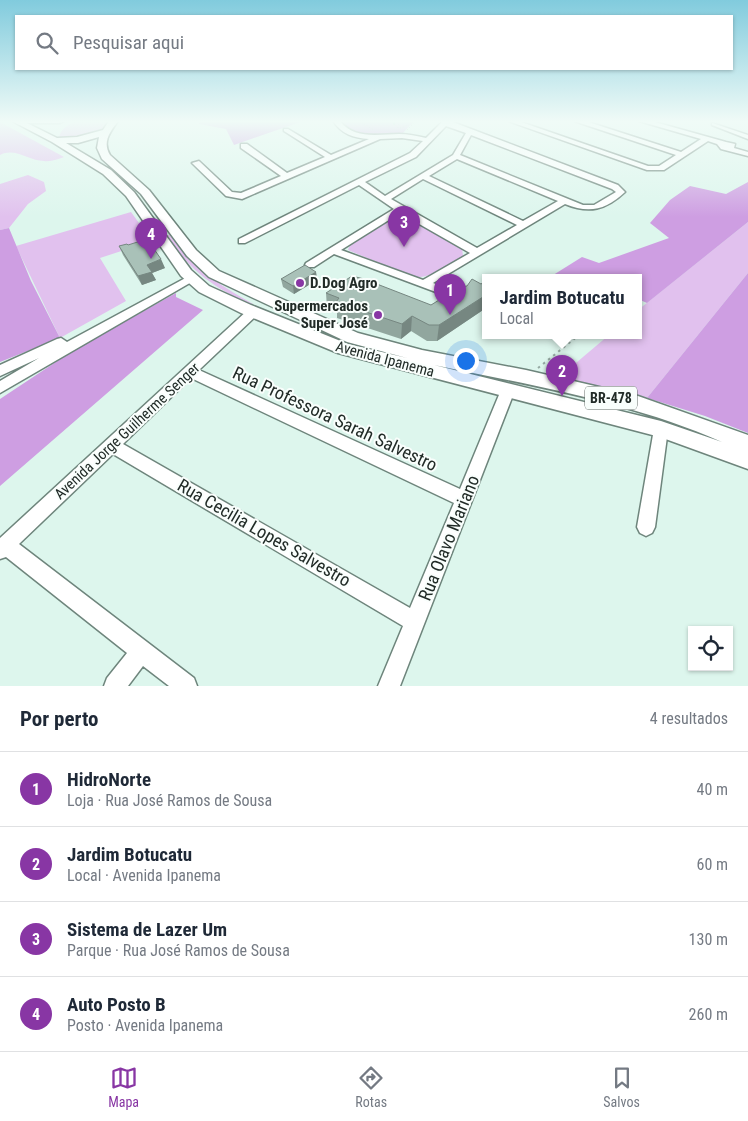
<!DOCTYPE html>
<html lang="pt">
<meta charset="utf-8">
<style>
:root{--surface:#fff;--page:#f2f2f3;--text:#1f2937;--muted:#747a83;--line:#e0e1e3;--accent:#8836a4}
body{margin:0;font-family:"Roboto Condensed",sans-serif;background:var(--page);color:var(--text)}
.controls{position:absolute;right:15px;bottom:15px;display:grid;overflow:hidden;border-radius:0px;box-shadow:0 1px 4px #0004}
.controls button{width:45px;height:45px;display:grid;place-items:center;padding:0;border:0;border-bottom:1px solid var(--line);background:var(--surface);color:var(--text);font:25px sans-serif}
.you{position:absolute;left:465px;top:360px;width:18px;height:18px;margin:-12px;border:4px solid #fff;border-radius:50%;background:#1a73e8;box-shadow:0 0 0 8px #1a73e833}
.badge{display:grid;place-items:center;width:32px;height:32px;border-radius:50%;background:var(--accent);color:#fff;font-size:16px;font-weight:700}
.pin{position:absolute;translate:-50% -41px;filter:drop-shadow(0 1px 2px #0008)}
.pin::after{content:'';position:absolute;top:26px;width:18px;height:15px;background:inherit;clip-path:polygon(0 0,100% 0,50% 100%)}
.popup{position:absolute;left:482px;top:274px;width:160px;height:65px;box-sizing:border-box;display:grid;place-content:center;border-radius:0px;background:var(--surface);filter:drop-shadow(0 1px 4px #0005);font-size:16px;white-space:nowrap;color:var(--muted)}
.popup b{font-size:19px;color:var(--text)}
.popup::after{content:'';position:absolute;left:50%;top:100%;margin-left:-10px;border:10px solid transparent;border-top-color:var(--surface)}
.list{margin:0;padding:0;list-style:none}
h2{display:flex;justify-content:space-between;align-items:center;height:65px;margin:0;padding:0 20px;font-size:21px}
h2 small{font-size:16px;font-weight:400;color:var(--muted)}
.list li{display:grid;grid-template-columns:32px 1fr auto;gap:15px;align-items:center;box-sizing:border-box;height:75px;padding:0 20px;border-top:1px solid var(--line)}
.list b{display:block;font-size:19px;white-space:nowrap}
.list p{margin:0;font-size:16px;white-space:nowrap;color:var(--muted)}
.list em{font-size:16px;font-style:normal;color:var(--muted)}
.icon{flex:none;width:28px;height:28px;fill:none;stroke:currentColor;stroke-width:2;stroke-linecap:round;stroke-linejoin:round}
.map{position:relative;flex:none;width:748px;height:686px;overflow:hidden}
.search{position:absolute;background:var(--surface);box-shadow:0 1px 4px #0004;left:15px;right:15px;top:15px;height:55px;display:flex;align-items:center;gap:12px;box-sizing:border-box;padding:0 18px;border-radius:0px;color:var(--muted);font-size:19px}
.sheet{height:365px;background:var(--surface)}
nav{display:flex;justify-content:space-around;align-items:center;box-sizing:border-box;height:70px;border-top:1px solid var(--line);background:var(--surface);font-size:14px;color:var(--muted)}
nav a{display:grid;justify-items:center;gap:2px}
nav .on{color:var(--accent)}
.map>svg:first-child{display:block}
.green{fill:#e1c1ee}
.forest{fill:#ce9ee2}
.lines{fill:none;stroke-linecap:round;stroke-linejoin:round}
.stream{stroke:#69b49b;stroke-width:2}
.minor-casing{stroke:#6e857c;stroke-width:3}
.major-casing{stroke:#6e857c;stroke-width:3}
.path-far1{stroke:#96aaa3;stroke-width:1;stroke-dasharray:1 2;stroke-linecap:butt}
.path{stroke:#96aaa3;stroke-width:2;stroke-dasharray:2.5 4;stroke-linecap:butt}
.minor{fill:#fff;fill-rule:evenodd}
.major{fill:#fff;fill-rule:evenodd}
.wall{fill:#91a69e}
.shaded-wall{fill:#768781}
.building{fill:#a9c1b8;stroke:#768781}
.poi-dot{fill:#8836a4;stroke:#f9fefc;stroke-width:2}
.labels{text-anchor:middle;stroke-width:4;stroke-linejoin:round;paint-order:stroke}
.shield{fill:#f9fefc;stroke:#626a67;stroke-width:1}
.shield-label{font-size:14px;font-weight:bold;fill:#212b27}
.poi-label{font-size:15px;font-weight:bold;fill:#212b27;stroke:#f9fefc;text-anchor:start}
.street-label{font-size:15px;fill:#212b27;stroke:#f9fefc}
.near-street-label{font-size:18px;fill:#212b27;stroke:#f9fefc}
</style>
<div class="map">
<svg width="748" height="686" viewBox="0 0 748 686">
<rect width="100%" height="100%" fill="#ddf6ed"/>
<path class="green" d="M 79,121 L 106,121 L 107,123 C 100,140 74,138 59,139 C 60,128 69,124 79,121 Z
M 0,122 L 64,157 C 58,159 51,162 44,161 C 29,161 15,147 0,155 Z
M 28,175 L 44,182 L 46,191 L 28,204 L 9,228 L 0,230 L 0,184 Z
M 131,212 L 152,241 L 100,258 L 126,301 L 60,338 L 16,246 Z
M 402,217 L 408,218 L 462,248 L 463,256 C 447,266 432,279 412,277 L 348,250 C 350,239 390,218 402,217 Z
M 748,222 L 748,273 L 647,398 L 557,379 L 609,335 L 638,335 L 638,310 Z
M 171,234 C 196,270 215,282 253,304 L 250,305 C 209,284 194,273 165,236 Z"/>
<path class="forest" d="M 200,121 L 303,121 L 234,145 L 226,129 L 199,124 Z
M 414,121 L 402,134 C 385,135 353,138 343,122 Z
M 748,182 L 748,222 L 647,303 L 638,299 L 638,277 L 550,277 L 582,257 L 599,263 L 669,238 L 650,223 L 670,200 L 690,186 L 726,194 Z
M 9,228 L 31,281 L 60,338 L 0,362 L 0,230 Z
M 748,273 L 748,433 L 705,416 L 647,398 Z
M 176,293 L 176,297 L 203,310 L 0,486 L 0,399 L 74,350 Z"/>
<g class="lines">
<path class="stream" d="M 394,121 L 394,124"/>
<defs>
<path id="minor" d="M 333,121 L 340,121 C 354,140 379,134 399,134 C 408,134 417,136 426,138 L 443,121 L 450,121 L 618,185 L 625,192 C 606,210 589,214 565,204 L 433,283 L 464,294 L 466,297 L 464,300 L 460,301 L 334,254 L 314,267 L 306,267 L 305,265 L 306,263 L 394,209 L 359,185 L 245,243 L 239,243 L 239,239 L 410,153 L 423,141 L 402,138 L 380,139 L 242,199 L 226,196 L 192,163 L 199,161 L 232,192 L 241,193 L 281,176 L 241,148 L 241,144 L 247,144 L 287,173 L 325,157 L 284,131 L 284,129 L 288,129 L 331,155 L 369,139 C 353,138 342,134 333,121 ZM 446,126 L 466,133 L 453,155 L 385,196 L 365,182 L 416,157 ZM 471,135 L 612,189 L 616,192 L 594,205 L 583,205 L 460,155 ZM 457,159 L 558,201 L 523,221 L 429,176 ZM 423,179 L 517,225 L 477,248 L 391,199 ZM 400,213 L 470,253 L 423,280 L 341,250 Z
M 508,121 L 518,121 L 648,166 L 659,166 L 676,155 L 574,121 L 585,121 L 681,152 L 701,139 L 639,121 L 651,121 L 726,142 L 735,144 L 734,148 L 748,152 L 748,156 L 721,149 L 717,144 L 708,141 L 664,170 L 647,170 Z
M 712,123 L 748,135 L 748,139 L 712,125 Z
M 191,275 L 195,276 L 196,278 L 195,280 L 0,393 L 0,381 L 39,358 L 0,376 L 0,365 L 57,339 L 61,338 L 67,342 Z
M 253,308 L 257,309 L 259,312 L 257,315 L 199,370 L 460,489 L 501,390 L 503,386 L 508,385 L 513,386 L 515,390 L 400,686 L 378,686 L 403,626 L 113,454 L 19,544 L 194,678 L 197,686 L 169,686 L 143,666 L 128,686 L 104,686 L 107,678 L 127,653 L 6,557 L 0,559 L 0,538 L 249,309 ZM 191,378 L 454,503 L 410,608 L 123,444 Z
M 661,423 L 666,425 L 668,429 L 655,527 L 652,533 L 646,536 L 640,533 L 637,527 L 654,429 L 656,425 Z"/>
<path id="major" d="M 12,121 L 64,121 L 60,123 L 27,123 L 57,138 L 77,137 L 103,130 L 109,121 L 118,121 C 110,132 102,142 110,155 L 149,190 L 196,250 L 219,271 L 358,333 L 422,350 L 526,370 L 638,396 L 748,435 L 748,469 L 660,437 L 338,353 L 241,313 L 199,292 L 181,276 L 126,196 L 103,174 L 52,142 ZM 99,137 L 97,148 L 102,159 L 141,194 L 187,256 L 209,277 L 347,342 L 407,358 L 348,344 L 251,305 L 209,286 L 191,270 L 134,192 L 111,170 L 66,143 L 78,143 ZM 434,365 C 530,385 631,402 722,442 L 661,421 Z"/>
</defs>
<use href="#minor" class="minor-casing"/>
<use href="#major" class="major-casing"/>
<path class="path-far1" d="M 359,121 L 374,130
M 398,128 L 399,121
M 400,128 L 414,123
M 407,130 L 416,121"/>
<path class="path" d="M 538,368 L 579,335"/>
<use href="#minor" class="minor"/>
<use href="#major" class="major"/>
</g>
<path class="wall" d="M 128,245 L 165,268 L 152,273 L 156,280 L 142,285 L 123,255 L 119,246 Z
M 316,272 L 317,280 L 294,294 L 283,287 L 281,279 Z
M 486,281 L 486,308 L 437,341 L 427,341 L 411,331 L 401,339 L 337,318 L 337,312 L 327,308 L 326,293 L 431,305 L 467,286 L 481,284 Z"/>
<path class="shaded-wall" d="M 161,259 L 165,268 L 152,273 L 156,280 L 142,285 L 138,276 L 147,265 Z
M 316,272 L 317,280 L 294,294 L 293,286 Z
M 486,295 L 486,308 L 437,341 L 439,325 Z
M 412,316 L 411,331 L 401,339 L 402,324 Z"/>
<path class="building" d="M 147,239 L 161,259 L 147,265 L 152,272 L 138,276 L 119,246 L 127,244 L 128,245 Z
M 305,265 L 316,272 L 293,286 L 281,279 Z
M 352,276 L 364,279 L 431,305 L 460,287 L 467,286 L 472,279 L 481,284 L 486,281 L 486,295 L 439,325 L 429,325 L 412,316 L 402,324 L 336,302 L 339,298 L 326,293 Z"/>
<linearGradient id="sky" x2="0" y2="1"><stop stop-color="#81cbdd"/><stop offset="0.56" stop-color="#f0fbf7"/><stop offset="1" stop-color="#f0fbf7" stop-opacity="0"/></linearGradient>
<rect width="748" height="217" fill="url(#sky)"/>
<g class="poi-dot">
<circle cx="300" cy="283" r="5"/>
<circle cx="378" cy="315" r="5"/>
</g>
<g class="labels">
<rect class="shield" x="585" y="386.5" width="52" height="23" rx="4"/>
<g class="shield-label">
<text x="611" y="403">BR-478</text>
</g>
<g class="poi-label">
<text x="310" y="288">D.Dog Agro</text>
<text x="368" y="311" text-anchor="end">Supermercados<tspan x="368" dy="17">Super José</tspan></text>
</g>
<g class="street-label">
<text transform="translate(385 359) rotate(15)" y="5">Avenida Ipanema</text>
<text transform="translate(127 431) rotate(-43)" y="5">Avenida Jorge Guilherme Senger</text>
</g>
<g class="near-street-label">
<text transform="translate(335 419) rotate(25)" y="6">Rua Professora Sarah Salvestro</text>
<text transform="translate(264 533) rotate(30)" y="6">Rua Cecilia Lopes Salvestro</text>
<text transform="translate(449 538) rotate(-68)" y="6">Rua Olavo Mariano</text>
</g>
</g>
</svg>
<div class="controls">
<button><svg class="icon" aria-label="locate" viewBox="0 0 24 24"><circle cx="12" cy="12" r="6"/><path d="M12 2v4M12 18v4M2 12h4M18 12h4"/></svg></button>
</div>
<div class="you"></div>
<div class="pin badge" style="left:450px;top:315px">1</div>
<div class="pin badge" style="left:562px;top:396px">2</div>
<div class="popup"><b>Jardim Botucatu</b>Local</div>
<div class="pin badge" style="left:404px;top:247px">3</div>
<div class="pin badge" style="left:151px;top:259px">4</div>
<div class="search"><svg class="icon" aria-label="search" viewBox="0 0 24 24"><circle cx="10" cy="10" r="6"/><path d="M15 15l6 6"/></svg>Pesquisar aqui</div>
</div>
<section class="sheet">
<h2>Por perto<small>4 resultados</small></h2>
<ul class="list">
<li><span class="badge">1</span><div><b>HidroNorte</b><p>Loja · Rua José Ramos de Sousa</p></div><em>40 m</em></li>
<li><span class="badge">2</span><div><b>Jardim Botucatu</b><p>Local · Avenida Ipanema</p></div><em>60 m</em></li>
<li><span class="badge">3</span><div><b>Sistema de Lazer Um</b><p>Parque · Rua José Ramos de Sousa</p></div><em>130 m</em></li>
<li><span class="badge">4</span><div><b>Auto Posto B</b><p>Posto · Avenida Ipanema</p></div><em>260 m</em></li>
</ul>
</section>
<nav>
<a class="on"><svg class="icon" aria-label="map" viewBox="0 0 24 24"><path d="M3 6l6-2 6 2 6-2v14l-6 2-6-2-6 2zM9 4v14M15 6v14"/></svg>Mapa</a>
<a><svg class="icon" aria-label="directions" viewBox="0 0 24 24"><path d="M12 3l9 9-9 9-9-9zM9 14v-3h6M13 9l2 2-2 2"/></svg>Rotas</a>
<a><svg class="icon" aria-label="saved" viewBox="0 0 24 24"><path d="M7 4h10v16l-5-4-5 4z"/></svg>Salvos</a>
</nav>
